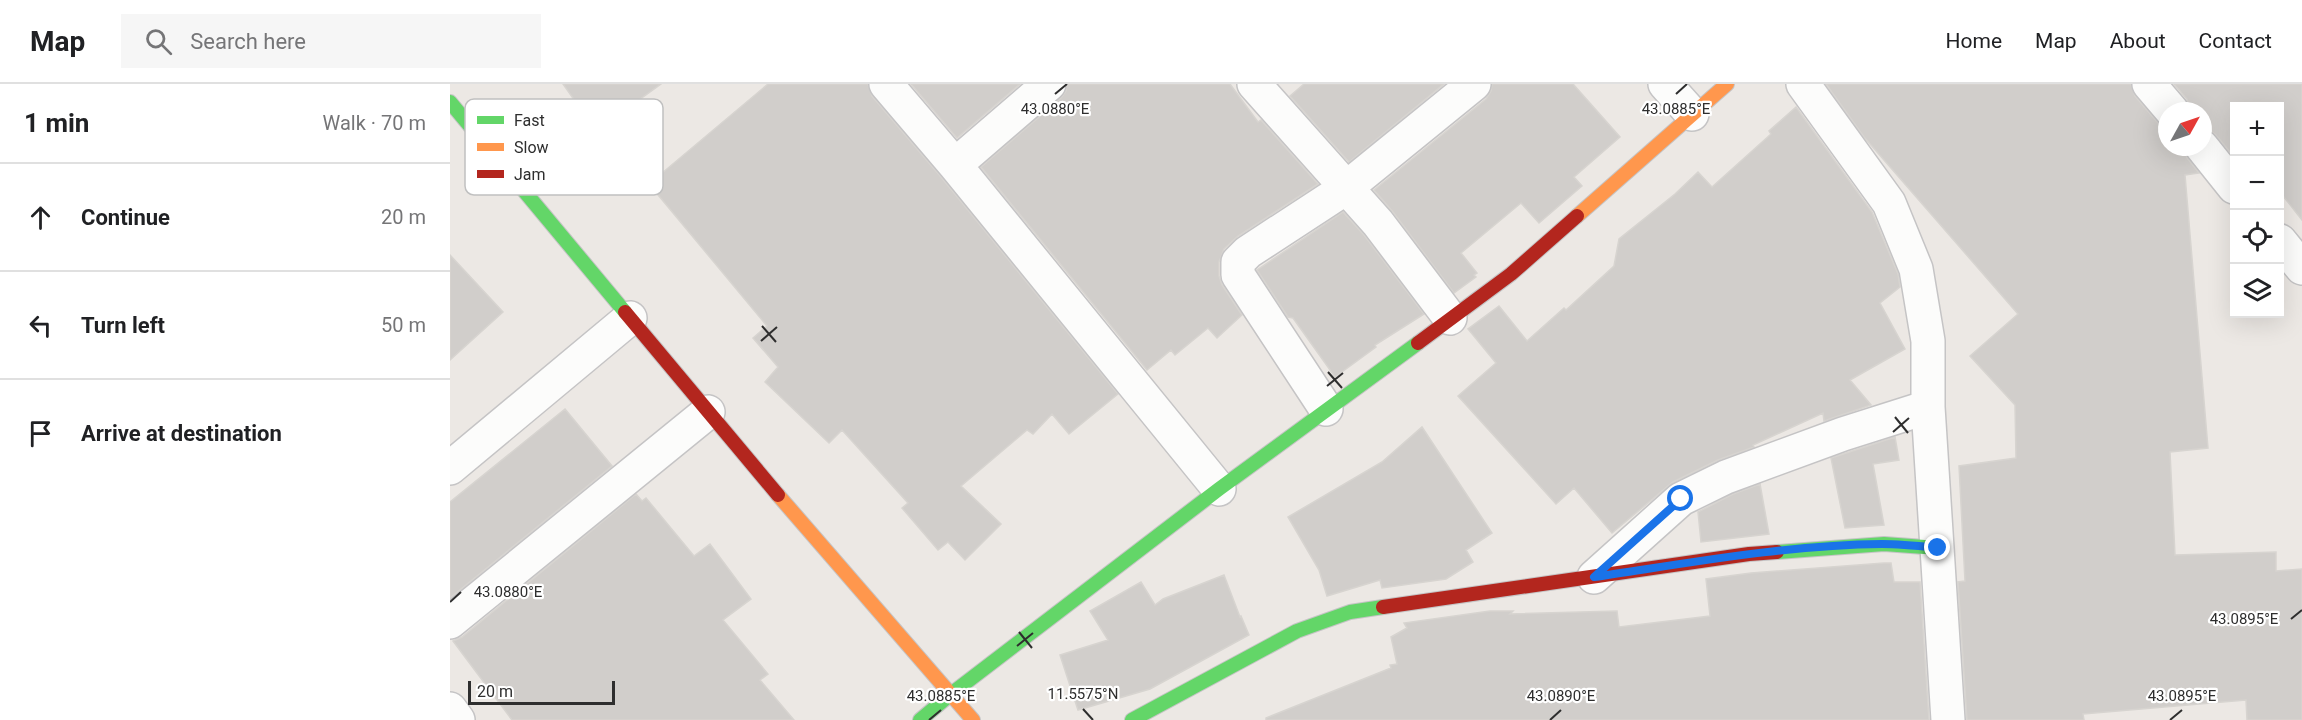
<!DOCTYPE html>
<meta charset="utf-8">
<style>
:root{--surface:#fff;--page:#f6f6f6;--text:#202124;--muted:#757577;--line:#e0e0e0}
body{margin:0;font-family:Roboto,sans-serif;background:var(--page);color:var(--text)}
.controls{position:absolute;right:18px;top:18px;display:grid;overflow:hidden;border-radius:0px;box-shadow:0 6px 24px #0002}
.controls button{width:54px;height:54px;display:grid;place-items:center;padding:0;border:0;border-bottom:2px solid var(--line);background:var(--surface);color:var(--text);font:30px sans-serif}
.compass{position:absolute;left:1708px;top:18px;width:54px;height:54px;border-radius:50%;background:var(--surface);box-shadow:0 6px 24px #0002;rotate:50deg}
.scale{position:absolute;left:18px;bottom:15px;width:147px;box-sizing:border-box;padding-left:6px;border:3px solid #2e2e2e;border-top:0;font-size:16px;line-height:21px;white-space:nowrap;color:#2e2e2e;-webkit-text-stroke:4px #fff;paint-order:stroke}
.stop{position:absolute;width:18px;height:18px;margin:-14px;border:4px solid #1a73e8;border-radius:50%;background:#fff}
.stop.end{background:#1a73e8;border-color:#fff;box-shadow:0 2px 6px #0008}
.list{margin:0;padding:0;list-style:none}
h2{display:flex;justify-content:space-between;align-items:center;height:78px;margin:0;padding:0 24px;font-size:26px}
h2 small{font-size:20px;font-weight:400;color:var(--muted)}
.list li{display:grid;grid-template-columns:39px 1fr auto;gap:18px;align-items:center;box-sizing:border-box;height:108px;padding:0 24px;border-top:2px solid var(--line)}
.list b{display:block;font-size:22px;white-space:nowrap}
.list em{font-size:20px;font-style:normal;color:var(--muted)}
.icon{flex:none;width:33px;height:33px;fill:none;stroke:currentColor;stroke-width:2;stroke-linecap:round;stroke-linejoin:round}
.map{position:relative;flex:none;width:1852px;height:636px;overflow:hidden}
header{display:flex;align-items:center;gap:36px;box-sizing:border-box;height:84px;padding:0 30px;background:var(--surface);border-bottom:2px solid var(--line)}
header strong{font-size:28px}
nav{display:flex;gap:33px;margin-inline-start:auto;font-size:21px}
.search{width:420px;height:54px;background:var(--page);display:flex;align-items:center;gap:15px;box-sizing:border-box;padding:0 21px;border-radius:0px;color:var(--muted);font-size:22px}
main{display:flex}
aside{flex:1;background:var(--surface)}
.map>svg:first-child{display:block}
.building{fill:#d1cecb;stroke:#d7d4d0;stroke-width:1.5}
.lines{fill:none;stroke-linecap:round;stroke-linejoin:round}
.street-casing{stroke:#c5c4c5;stroke-width:36}
.fast-casing{stroke:#c5c4c5;stroke-width:16}
.slow-casing{stroke:#c5c4c5;stroke-width:16}
.jam-casing{stroke:#c5c4c5;stroke-width:16}
.street{stroke:#fcfcfb;stroke-width:33}
.fast{stroke:#63d668;stroke-width:14}
.slow{stroke:#ff974d;stroke-width:14}
.jam{stroke:#b3261e;stroke-width:14}
.route{stroke:#1a73e8;stroke-width:8}
.ticks{fill:none;stroke:#2e2e2e;stroke-width:2}
.key{fill:#fff;stroke:#c0c0c0;stroke-width:1.5}
.key-label{font-size:16px;fill:#2e2e2e}
.ticks-label{font-size:15px;text-anchor:middle;fill:#2e2e2e;stroke:#fff;stroke-width:4.5;stroke-linejoin:round;paint-order:stroke}
</style>
<header>
<strong>Map</strong>
<div class="search"><svg class="icon" aria-label="search" viewBox="0 0 24 24"><circle cx="10" cy="10" r="6"/><path d="M15 15l6 6"/></svg>Search here</div>
<nav><a>Home</a><a>Map</a><a>About</a><a>Contact</a></nav>
</header>
<main>
<aside>
<h2>1 min<small>Walk · 70 m</small></h2>
<ul class="list">
<li><svg class="icon" aria-label="ahead" viewBox="0 0 24 24"><path d="M12 20V5M6 11l6-6 6 6"/></svg><div><b>Continue</b></div><em>20 m</em></li>
<li><svg class="icon" aria-label="left" viewBox="0 0 24 24"><path d="M17 20v-9H6M10 6l-5 5 5 5"/></svg><div><b>Turn left</b></div><em>50 m</em></li>
<li><svg class="icon" aria-label="arrive" viewBox="0 0 24 24"><path d="M6 21V4h12l-3 4 3 4H6"/></svg><div><b>Arrive at destination</b></div></li>
</ul>
</aside>
<div class="map">
<svg width="1852" height="636" viewBox="0 0 1852 636">
<rect width="100%" height="100%" fill="#ece8e4"/>
<path class="building" d="M 113,0 L 211,0 L 146,47 Z
M 318,0 L 418,0 L 422,12 L 491,93 L 668,310 L 619,350 L 602,330 L 583,350 L 577,346 L 511,402 L 551,440 L 515,476 L 498,458 L 488,466 L 452,424 L 458,419 L 392,346 L 379,359 L 315,298 L 328,283 L 303,254 L 317,242 L 199,100 Z
M 461,0 L 570,0 L 507,54 Z
M 617,0 L 780,0 L 808,38 L 811,36 L 868,100 L 788,152 L 774,165 L 769,178 L 769,192 L 772,201 L 792,231 L 767,254 L 758,244 L 725,271 L 721,266 L 697,286 L 531,83 L 611,14 L 616,7 Z
M 854,0 L 994,0 L 899,78 L 840,12 Z
M 1042,0 L 1123,0 L 1170,53 L 1124,93 L 1132,102 L 1089,139 L 1071,119 L 1011,169 L 1027,189 L 1024,191 L 1026,193 L 1004,209 L 943,128 L 924,106 L 1036,15 L 1041,7 Z
M 1376,0 L 1681,0 L 1685,12 L 1708,39 L 1717,45 L 1717,63 L 1734,63 L 1737,74 L 1749,89 L 1735,91 L 1758,364 L 1720,368 L 1725,471 L 1826,468 L 1826,487 L 1852,485 L 1852,636 L 1797,636 L 1796,616 L 1633,630 L 1634,636 L 1517,636 L 1508,498 L 1515,497 L 1509,382 L 1566,374 L 1565,321 L 1520,272 L 1568,230 L 1414,53 Z
M 1724,0 L 1852,0 L 1852,136 L 1830,108 L 1830,22 L 1785,22 L 1785,74 L 1766,51 L 1759,46 L 1753,45 L 1753,27 L 1740,27 L 1737,15 Z
M 1346,23 L 1422,128 L 1448,190 L 1450,203 L 1430,219 L 1455,265 L 1400,296 L 1421,321 L 1374,337 L 1373,329 L 1303,361 L 1304,363 L 1268,376 L 1223,398 L 1162,449 L 1124,404 L 1106,420 L 1008,312 L 1046,279 L 1018,245 L 1049,222 L 1077,257 L 1114,224 L 1116,226 L 1164,182 L 1169,155 L 1225,110 L 1248,88 L 1262,103 L 1321,50 L 1319,47 Z
M 893,128 L 914,151 L 974,230 L 925,261 L 926,263 L 885,293 L 843,234 L 838,233 L 807,186 Z
M 0,171 L 53,228 L 0,276 Z
M 115,325 L 162,382 L 0,514 L 0,418 Z
M 972,343 L 1042,449 L 1016,466 L 1023,478 L 996,495 L 932,504 L 930,496 L 877,512 L 869,486 L 838,433 L 932,378 Z
M 1445,353 L 1449,376 L 1423,380 L 1434,441 L 1395,444 L 1381,374 Z
M 1310,400 L 1319,450 L 1251,458 L 1248,428 L 1283,410 Z
M 186,410 L 192,417 L 196,414 L 244,472 L 260,460 L 301,515 L 273,536 L 318,590 L 310,596 L 344,636 L 62,636 L 3,557 L 12,553 Z
M 1434,479 L 1441,479 L 1444,498 L 1470,498 L 1479,636 L 816,636 L 816,634 L 941,584 L 940,581 L 947,580 L 941,553 L 957,544 L 954,539 L 1040,527 L 1063,527 L 1060,530 L 1167,527 L 1169,543 L 1260,532 L 1256,495 L 1301,489 Z
M 774,491 L 790,533 L 791,532 L 799,551 L 700,605 L 628,626 L 610,571 L 658,556 L 640,527 L 691,498 L 705,521 L 713,515 Z"/>
<g class="lines">
<defs>
<path id="street" d="M 436,0 L 505,81 L 769,405
M 804,0 L 928,139 L 1000,234
M 1215,0 L 1242,30
M 1353,0 L 1439,119 L 1466,185 L 1478,257 L 1478,323 L 1498,636
M 1699,0 L 1722,27
M 1752,63 L 1784,103
M 505,81 L 599,0
M 1830,157 L 1852,184
M 876,325 L 788,191 L 788,178 L 798,168 L 896,104 L 1024,0
M 0,384 L 180,234
M 1144,493 L 1231,415 L 1276,393 L 1393,350 L 1478,323
M 0,538 L 258,328
M 0,625 L 8,636"/>
<path id="fast" d="M 0,18 L 175,228
M 1327,468 L 1434,460 L 1488,464
M 470,636 L 501,610 L 769,405 L 968,259
M 682,636 L 847,547 L 900,528 L 933,523"/>
<path id="slow" d="M 1127,132 L 1277,0
M 328,411 L 523,636"/>
<path id="jam" d="M 175,228 L 328,411
M 968,259 L 1061,190 L 1127,132
M 933,523 L 1299,470 L 1327,468"/>
</defs>
<use href="#street" class="street-casing"/>
<use href="#fast" class="fast-casing"/>
<use href="#slow" class="slow-casing"/>
<use href="#jam" class="jam-casing"/>
<use href="#street" class="street"/>
<use href="#fast" class="fast"/>
<use href="#slow" class="slow"/>
<use href="#jam" class="jam"/>
</g>
<g class="lines">
<path class="route" d="M 1231,415 L 1144,493 C 1239,479 1336,461 1432,460 C 1451,460 1469,462 1488,464"/>
</g>
<path class="ticks" d="M 605,10 L 617,0M 1226,10 L 1237,0M 312,242 L 326,258M 311,257 L 327,243M 878,288 L 892,304M 877,302 L 893,289M 1445,333 L 1458,349M 1443,348 L 1459,334M 0,518 L 11,508M 1841,535 L 1852,526M 569,548 L 582,564M 567,562 L 583,549M 633,625 L 643,636M 479,636 L 491,626M 1100,636 L 1111,626M 1720,636 L 1732,626"/>
<rect x="15" y="15" width="198" height="96" rx="9" class="key"/>
<rect x="27" y="32" width="27" height="8" fill="#63d668"/>
<rect x="27" y="59" width="27" height="8" fill="#ff974d"/>
<rect x="27" y="86" width="27" height="8" fill="#b3261e"/>
<g class="key-label">
<text x="64" y="42">Fast</text>
<text x="64" y="69">Slow</text>
<text x="64" y="96">Jam</text>
</g>
<g class="ticks-label">
<text x="605" y="30">43.0880°E</text>
<text x="1226" y="30">43.0885°E</text>
<text x="58" y="513">43.0880°E</text>
<text x="1794" y="540">43.0895°E</text>
<text x="633" y="615">11.5575°N</text>
<text x="491" y="617">43.0885°E</text>
<text x="1111" y="617">43.0890°E</text>
<text x="1732" y="617">43.0895°E</text>
</g>
</svg>
<div class="controls">
<button>+</button>
<button>−</button>
<button><svg class="icon" aria-label="locate" viewBox="0 0 24 24"><circle cx="12" cy="12" r="6"/><path d="M12 2v4M12 18v4M2 12h4M18 12h4"/></svg></button>
<button><svg class="icon" aria-label="layers" viewBox="0 0 24 24"><path d="M12 4l9 5-9 5-9-5zM3 14l9 5 9-5"/></svg></button>
</div>
<svg class="compass" viewBox="-18 -18 36 36"><path d="M0-13l5 13h-10z" fill="#e53935"/><path d="M0 13l5-13h-10z" fill="#757577"/></svg>
<div class="scale">20 m</div>
<div class="stop" style="left:1231px;top:415px"></div>
<div class="stop end" style="left:1488px;top:464px"></div>
</div>
</main>
